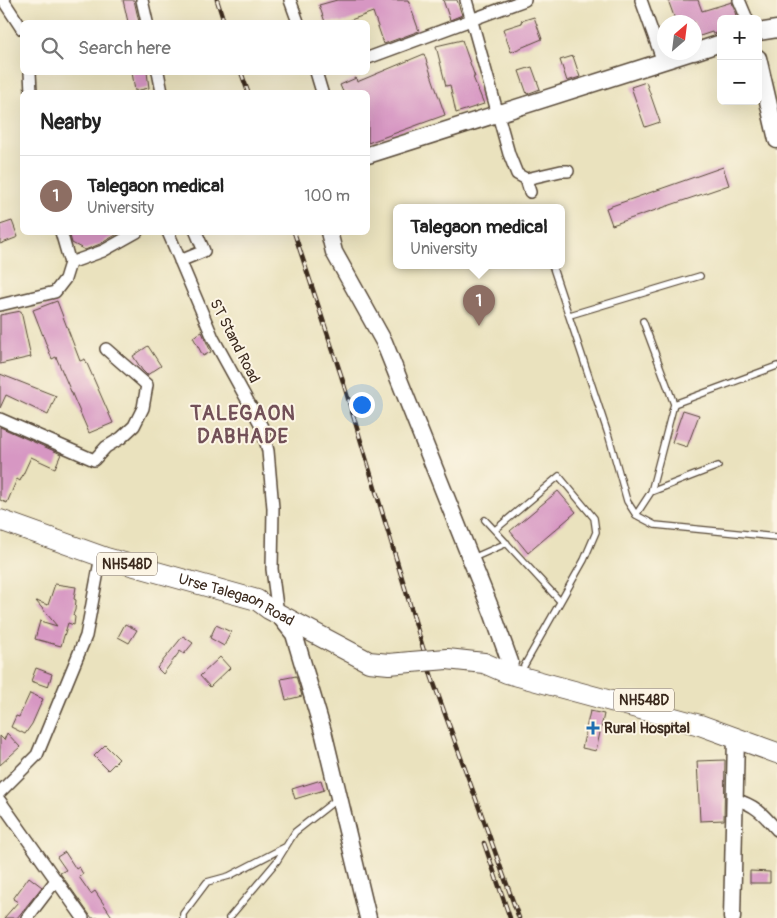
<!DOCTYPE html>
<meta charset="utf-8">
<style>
:root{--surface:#fff;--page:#f2f2f2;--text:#222;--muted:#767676;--line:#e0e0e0;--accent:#1f6fb2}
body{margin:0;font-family:Pangolin,sans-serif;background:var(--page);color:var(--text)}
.controls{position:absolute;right:15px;top:15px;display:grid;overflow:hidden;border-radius:8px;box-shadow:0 5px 20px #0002}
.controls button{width:45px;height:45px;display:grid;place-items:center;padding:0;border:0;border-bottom:1px solid var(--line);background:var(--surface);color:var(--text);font:25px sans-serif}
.compass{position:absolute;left:657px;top:15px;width:45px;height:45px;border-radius:50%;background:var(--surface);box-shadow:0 5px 20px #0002;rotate:28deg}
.you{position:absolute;left:361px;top:404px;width:18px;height:18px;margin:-12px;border:4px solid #fff;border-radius:50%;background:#1a73e8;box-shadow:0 0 0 8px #1a73e833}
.badge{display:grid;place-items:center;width:32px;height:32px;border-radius:50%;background:var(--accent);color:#fff;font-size:16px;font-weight:700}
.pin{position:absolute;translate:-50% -41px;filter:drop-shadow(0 1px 2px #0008)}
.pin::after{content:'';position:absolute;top:26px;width:18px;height:15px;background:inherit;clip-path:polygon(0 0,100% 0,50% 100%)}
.popup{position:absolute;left:393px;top:204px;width:172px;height:65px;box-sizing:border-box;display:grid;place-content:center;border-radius:8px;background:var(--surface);filter:drop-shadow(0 1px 4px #0005);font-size:16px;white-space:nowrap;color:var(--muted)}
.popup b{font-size:19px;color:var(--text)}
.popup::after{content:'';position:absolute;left:50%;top:100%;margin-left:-10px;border:10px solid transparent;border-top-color:var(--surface)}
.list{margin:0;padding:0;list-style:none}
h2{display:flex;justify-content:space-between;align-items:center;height:65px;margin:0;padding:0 20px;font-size:21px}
h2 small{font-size:16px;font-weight:400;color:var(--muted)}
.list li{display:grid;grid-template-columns:32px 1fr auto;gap:15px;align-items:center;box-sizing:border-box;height:80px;padding:0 20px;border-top:1px solid var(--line)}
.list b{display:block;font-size:19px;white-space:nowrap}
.list p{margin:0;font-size:16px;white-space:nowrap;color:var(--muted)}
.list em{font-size:16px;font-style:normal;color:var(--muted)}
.icon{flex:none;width:28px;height:28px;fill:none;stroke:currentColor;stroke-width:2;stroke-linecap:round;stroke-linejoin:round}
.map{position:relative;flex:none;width:777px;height:918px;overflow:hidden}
.search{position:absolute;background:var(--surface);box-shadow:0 5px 20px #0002;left:20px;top:20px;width:350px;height:55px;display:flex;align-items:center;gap:12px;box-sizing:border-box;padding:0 18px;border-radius:8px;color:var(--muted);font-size:19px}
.panel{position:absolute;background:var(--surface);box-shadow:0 5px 20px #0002;left:20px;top:90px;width:350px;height:145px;border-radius:8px}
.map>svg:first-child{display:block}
.building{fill:#d797c3}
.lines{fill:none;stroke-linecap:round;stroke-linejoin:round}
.lane-casing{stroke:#554636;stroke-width:8}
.street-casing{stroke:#554636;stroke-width:14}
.secondary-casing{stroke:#554636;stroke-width:19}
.highway-casing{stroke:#554636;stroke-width:22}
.lane{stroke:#fff;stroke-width:5.5}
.street{stroke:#fff;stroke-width:11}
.secondary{stroke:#fff;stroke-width:16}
.highway{stroke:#fff;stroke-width:20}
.rail-casing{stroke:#3b2a1e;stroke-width:4.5}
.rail{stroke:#fcf5e5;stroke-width:2.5;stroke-dasharray:8;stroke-linecap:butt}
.highway-bridge-casing{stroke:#554636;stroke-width:22;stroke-linecap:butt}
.highway-bridge{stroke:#fff;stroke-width:20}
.poi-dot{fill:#1f6fb2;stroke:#fcf5e5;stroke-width:2}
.labels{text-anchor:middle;stroke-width:4;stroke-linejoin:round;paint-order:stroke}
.shield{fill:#fcf5e5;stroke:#75675a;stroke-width:1}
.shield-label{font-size:14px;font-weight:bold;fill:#3b2a1e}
.street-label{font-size:15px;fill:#3b2a1e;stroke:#fcf5e5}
.poi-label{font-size:15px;font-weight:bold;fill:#3b2a1e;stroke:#fcf5e5;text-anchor:start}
.district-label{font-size:20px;font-weight:bold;letter-spacing:1px;fill:#725058;stroke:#fcf5e5}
</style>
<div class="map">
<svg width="777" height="918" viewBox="0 0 777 918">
<rect width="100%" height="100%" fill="#fcf5e5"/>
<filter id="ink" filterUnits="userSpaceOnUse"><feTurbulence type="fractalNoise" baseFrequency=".02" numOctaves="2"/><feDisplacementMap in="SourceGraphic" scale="10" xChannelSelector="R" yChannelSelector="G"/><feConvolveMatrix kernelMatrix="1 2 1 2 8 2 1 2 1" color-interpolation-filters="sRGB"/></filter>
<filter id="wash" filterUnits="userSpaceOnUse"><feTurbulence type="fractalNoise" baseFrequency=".0096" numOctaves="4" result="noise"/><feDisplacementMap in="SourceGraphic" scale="20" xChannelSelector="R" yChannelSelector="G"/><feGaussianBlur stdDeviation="1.12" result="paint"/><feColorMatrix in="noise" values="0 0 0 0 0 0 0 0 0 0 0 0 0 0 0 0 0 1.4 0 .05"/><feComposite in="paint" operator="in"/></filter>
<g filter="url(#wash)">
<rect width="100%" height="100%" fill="#eae2be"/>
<g id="blocks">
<path class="building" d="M 123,0 L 134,0 L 139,22 L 128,22 Z
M 337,0 L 408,0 L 419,31 L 384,44 L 373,12 L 345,22 L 325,22 L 319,5 Z
M 443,0 L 457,0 L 462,15 L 450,20 Z
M 668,0 L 698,0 L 702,11 L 732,2 L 737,19 L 721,19 L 721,32 L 713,34 L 712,32 L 694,38 L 694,22 L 676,22 Z
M 534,17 L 542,39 L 511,52 L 503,29 L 522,23 L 521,21 Z
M 462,40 L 475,77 L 473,77 L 484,104 L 456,113 L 450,85 L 446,86 L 436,46 Z
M 424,54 L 445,115 L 368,143 L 368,92 L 343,92 L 340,85 L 356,78 L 357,82 Z
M 573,56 L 580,77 L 567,81 L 560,60 Z
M 532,67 L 540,89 L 527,94 L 519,71 Z
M 132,72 L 147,72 L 149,88 L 135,91 Z
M 646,82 L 660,122 L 645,127 L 631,87 Z
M 723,167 L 729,185 L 612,225 L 606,208 Z
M 12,221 L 18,237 L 0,244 L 0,225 Z
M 69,232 L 121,232 L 100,244 L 85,250 L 72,243 Z
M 57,301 L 80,361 L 85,359 L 113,423 L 89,433 L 56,357 L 52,359 L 33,310 Z
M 21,311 L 31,357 L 0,364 L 0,315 Z
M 202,332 L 211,352 L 203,356 L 193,337 Z
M 148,346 L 161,366 L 147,375 L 142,370 L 133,356 Z
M 0,374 L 56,396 L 48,415 L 6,395 L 0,408 Z
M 683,410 L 699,415 L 687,447 L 672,442 Z
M 0,427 L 61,454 L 55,468 L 31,457 L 20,481 L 17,479 L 7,503 L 0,500 Z
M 558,491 L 576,512 L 528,553 L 510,531 Z
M 55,584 L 76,587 L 74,599 L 76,600 L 75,610 L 73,615 L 75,617 L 74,625 L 68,623 L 61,646 L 35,639 L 40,621 L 57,626 L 36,601 L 48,605 Z
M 125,624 L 137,630 L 129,643 L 118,637 Z
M 216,625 L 231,632 L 224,646 L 210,638 Z
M 183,636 L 193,643 L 184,654 L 180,651 L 163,674 L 157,668 Z
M 220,657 L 230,668 L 210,687 L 200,676 Z
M 36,668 L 52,674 L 48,687 L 31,681 Z
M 296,676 L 302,696 L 286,700 L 281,679 Z
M 30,693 L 43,699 L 32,724 L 25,734 L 11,727 L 16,716 L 19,717 Z
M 590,711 L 604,714 L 596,751 L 582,748 Z
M 7,733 L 20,747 L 0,765 L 0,736 L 4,740 Z
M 105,745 L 119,759 L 108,770 L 94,756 Z
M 725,760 L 724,820 L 700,821 L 697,761 Z
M 321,780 L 324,790 L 295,799 L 292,789 Z
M 65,852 L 76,869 L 79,867 L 83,874 L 79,877 L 91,894 L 95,891 L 113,918 L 92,918 L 89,914 L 60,873 L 66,870 L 57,857 Z
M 750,871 L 770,872 L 770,883 L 750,883 Z
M 29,877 L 42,887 L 17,918 L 4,918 L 18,902 L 13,899 Z"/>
</g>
</g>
<g filter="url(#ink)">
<use href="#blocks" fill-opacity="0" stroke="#554636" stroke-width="1"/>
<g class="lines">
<defs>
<path id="lane" d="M 552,265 L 609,437 L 627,501 L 636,515 L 655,525 L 777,537
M 570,315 L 700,276
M 674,404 L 777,366
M 651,492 L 718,466
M 636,515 L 651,492 L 674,404 L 643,321
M 485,520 L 560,601
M 495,530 L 559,476 L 594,518 L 596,532 L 584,560 L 524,666
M 473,558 L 507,543
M 183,918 L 183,914 L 207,882 L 229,876 L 285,847
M 229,918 L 277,861 L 295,832 L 337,799"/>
<path id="street" d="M 3,0 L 22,29
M 142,0 L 147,22
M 290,0 L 298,22
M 466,0 L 509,154 L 517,174 L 526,179 L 561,171 L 568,171
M 641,0 L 663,62
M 739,0 L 747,19
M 368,58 L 525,0
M 30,72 L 31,92
M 158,72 L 162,92
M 316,72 L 322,92
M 526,179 L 530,192
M 61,232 L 70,263
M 168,232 L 213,338 L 262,427 L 268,451 L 273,508 L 272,569 L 278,614
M 180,261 L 204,251 L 196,232
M 0,305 L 55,292 L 65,279 L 70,263 L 103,251 L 137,232
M 0,419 L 94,460 L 106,447 L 121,438 L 134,426 L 143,408 L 147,385 L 106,349
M 0,792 L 37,755 L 86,636 L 101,556
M 734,799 C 756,805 763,814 777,830
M 0,801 L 83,918
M 27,918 L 56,880"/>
<path id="secondary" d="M 758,32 L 777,29
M 694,52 L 721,43
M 758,58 L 777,140
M 368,155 L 692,52
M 329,232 L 334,252 L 384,342 L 492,612 L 510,662
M 279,615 L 294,634 L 324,735 L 368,918
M 732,918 L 736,737"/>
<g id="highway">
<path id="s1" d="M 0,520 L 106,558 L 257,600 L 269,609 L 369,662 L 389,664 L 411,662"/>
<path d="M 447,659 L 484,663 L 507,673 L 700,725 L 777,753"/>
</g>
</defs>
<use href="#lane" class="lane-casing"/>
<use href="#street" class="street-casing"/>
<use href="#secondary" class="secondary-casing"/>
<use href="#highway" class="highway-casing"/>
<use href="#lane" class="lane"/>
<use href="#street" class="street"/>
<use href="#secondary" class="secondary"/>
<use href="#highway" class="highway"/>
<defs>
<path id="rail" d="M 217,0 L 224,22
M 241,72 L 248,92
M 294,232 L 341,375 L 432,678 L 519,918
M 484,843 L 510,918"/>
</defs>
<use href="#rail" class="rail-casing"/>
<use href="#rail" class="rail"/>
<defs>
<path id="highway-bridge" d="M 411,662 L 447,659"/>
</defs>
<use href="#highway-bridge" class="highway-bridge-casing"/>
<use href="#highway-bridge" class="highway-bridge"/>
</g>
</g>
<path class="poi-dot" d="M590.5 720.5h5v5h5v5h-5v5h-5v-5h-5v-5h5z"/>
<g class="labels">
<g class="shield">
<rect x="97" y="552.5" width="60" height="23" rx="4"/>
<rect x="614" y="688.5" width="60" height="23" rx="4"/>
</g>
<g class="shield-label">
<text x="127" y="569">NH548D</text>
<text x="644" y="705">NH548D</text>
</g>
<g class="street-label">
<text transform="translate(235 341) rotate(63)" y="5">ST Stand Road</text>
<text dy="5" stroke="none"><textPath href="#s1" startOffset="250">Urse Talegaon Road</textPath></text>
</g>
<g class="poi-label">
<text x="604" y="733">Rural Hospital</text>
</g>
<g class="district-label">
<text x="243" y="420">TALEGAON<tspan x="243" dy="23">DABHADE</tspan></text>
</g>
</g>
</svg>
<div class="controls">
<button>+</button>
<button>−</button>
</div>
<svg class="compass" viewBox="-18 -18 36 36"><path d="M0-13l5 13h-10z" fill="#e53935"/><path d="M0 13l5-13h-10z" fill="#767676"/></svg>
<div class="you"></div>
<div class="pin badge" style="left:479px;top:326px;background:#8d6e63">1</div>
<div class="popup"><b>Talegaon medical</b>University</div>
<div class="search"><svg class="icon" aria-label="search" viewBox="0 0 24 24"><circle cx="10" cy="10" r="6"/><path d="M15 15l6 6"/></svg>Search here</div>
<section class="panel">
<h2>Nearby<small></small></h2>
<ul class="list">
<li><span class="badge" style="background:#8d6e63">1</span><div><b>Talegaon medical</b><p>University</p></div><em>100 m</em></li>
</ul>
</section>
</div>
